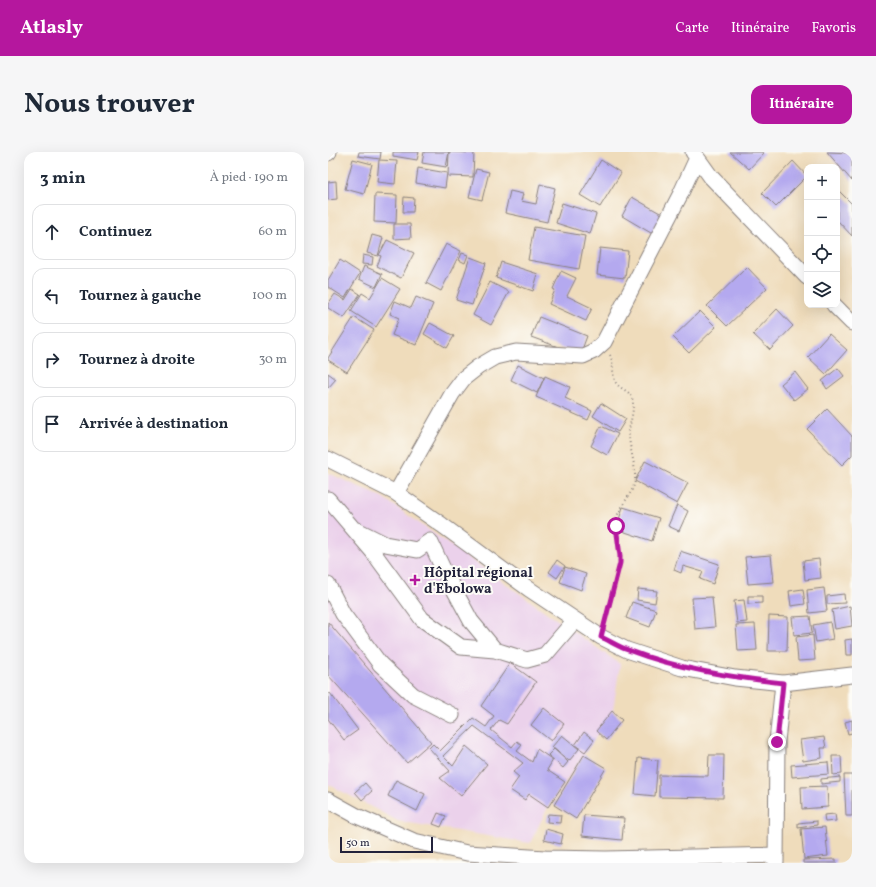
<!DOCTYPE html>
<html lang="fr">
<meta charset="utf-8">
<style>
:root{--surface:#fff;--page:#f6f6f7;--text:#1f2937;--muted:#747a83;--line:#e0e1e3;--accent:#b5179e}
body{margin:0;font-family:Vollkorn,serif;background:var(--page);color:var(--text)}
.controls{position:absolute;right:12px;top:12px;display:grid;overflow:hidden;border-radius:8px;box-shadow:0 4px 16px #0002}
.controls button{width:36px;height:36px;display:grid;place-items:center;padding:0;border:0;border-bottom:1px solid var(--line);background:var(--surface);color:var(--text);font:20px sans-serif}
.scale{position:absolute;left:12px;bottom:10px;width:93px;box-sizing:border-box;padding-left:4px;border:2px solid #22223b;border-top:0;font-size:11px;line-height:14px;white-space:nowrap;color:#22223b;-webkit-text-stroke:3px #fdfcf7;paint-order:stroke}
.stop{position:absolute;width:12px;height:12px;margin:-9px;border:3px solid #b5179e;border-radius:50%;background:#fff}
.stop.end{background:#b5179e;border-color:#fff;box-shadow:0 1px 4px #0008}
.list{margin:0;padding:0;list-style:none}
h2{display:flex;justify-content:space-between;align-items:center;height:52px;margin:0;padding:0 16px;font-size:17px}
h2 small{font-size:13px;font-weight:400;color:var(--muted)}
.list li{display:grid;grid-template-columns:26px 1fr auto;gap:12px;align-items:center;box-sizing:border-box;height:56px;margin:0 8px 8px;padding:0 8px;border:1px solid var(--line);border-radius:12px}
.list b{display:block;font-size:15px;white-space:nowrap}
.list em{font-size:13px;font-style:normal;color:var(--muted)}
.icon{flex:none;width:22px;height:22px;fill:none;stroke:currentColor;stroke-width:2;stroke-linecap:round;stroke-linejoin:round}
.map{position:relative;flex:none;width:524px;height:711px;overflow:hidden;border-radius:12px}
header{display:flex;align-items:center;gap:24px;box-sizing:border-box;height:56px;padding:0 20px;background:var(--accent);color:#fff}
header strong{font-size:19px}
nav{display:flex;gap:22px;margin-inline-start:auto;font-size:14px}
.intro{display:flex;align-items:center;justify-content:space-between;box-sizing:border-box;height:96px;padding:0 24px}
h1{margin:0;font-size:28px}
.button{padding:10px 18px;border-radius:12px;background:var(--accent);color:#fff;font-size:14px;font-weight:700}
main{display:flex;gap:24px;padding:0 24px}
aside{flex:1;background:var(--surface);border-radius:12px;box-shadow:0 4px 16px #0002}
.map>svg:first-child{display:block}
.built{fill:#ebd1eb}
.building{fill:#b4a9ef}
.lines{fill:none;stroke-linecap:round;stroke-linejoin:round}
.minor-casing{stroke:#887f7b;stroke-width:17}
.path{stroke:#887f7b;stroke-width:2;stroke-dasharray:1 3;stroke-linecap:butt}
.minor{stroke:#fff;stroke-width:15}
.route{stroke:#b5179e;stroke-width:5}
.poi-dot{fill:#b5179e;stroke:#fdfcf7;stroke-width:1.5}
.labels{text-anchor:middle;stroke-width:4;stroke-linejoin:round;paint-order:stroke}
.poi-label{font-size:14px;font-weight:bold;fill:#22223b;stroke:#fdfcf7;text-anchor:start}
</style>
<header>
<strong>Atlasly</strong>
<nav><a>Carte</a><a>Itinéraire</a><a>Favoris</a></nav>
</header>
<div class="intro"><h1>Nous trouver</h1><a class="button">Itinéraire</a></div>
<main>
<aside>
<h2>3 min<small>À pied · 190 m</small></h2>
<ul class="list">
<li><svg class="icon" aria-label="ahead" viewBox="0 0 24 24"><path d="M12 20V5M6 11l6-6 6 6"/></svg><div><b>Continuez</b></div><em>60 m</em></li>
<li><svg class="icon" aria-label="left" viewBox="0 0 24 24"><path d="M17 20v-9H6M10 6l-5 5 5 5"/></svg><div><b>Tournez à gauche</b></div><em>100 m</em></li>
<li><svg class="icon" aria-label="right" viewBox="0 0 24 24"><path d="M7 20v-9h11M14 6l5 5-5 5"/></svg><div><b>Tournez à droite</b></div><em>30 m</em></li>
<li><svg class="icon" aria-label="arrive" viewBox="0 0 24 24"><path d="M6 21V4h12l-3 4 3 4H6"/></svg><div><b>Arrivée à destination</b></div></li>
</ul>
</aside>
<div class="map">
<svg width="524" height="711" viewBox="0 0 524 711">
<rect width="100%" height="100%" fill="#fdfcf7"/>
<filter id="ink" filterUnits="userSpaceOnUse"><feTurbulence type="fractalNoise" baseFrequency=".025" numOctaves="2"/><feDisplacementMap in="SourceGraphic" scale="8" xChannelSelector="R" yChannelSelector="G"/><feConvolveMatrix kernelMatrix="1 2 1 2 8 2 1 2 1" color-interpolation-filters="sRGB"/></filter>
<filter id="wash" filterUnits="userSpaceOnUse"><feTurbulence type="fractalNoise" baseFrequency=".012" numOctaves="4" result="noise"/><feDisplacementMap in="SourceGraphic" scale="16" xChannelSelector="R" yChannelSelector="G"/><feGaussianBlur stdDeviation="0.9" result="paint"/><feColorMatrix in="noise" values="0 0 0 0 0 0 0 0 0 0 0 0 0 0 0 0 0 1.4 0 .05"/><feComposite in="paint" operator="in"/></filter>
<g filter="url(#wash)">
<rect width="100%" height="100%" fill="#efdcbb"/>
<path class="built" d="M 0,321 L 54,345 L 292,512 L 285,558 L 266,588 L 220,655 L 202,691 L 70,669 L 0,632 Z"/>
<g id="blocks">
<path class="building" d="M 31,0 L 53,0 L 52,7 L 30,4 Z
M 65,0 L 91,0 L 89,8 L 65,4 Z
M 96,0 L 121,0 L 118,15 L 94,11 Z
M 121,0 L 146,1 L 145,25 L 120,24 Z
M 402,0 L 434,0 L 436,1 L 421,17 Z
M 499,0 L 524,1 L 524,29 Z
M 25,7 L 44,12 L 36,42 L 17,37 Z
M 51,8 L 69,9 L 67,32 L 49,30 Z
M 273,8 L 293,21 L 272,55 L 252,43 Z
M 465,9 L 479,24 L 448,55 L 434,41 Z
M 90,16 L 119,21 L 117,36 L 88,31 Z
M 148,17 L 161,20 L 154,48 L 141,45 Z
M 8,29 L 9,47 L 0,48 L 0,30 Z
M 212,32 L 227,36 L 219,70 L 177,61 L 182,39 L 195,42 L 193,49 L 208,52 Z
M 509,37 L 524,52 L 524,84 L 509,68 Z
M 47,42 L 69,43 L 68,71 L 46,70 Z
M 76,45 L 86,46 L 85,60 L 75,60 Z
M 304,45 L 339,65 L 328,84 L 294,64 Z
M 234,51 L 268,62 L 262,82 L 228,71 Z
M 66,72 L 82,72 L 83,86 L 66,87 Z
M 206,75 L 257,84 L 251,117 L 200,108 Z
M 44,83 L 55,86 L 50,104 L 39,101 Z
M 59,88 L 86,101 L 73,126 L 49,114 L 53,104 L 51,103 Z
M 118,92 L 133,99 L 113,139 L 98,131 Z
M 272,96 L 300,99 L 297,126 L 269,123 Z
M 134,101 L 140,103 L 137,111 L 131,108 Z
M 35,103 L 45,105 L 44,113 L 34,112 Z
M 142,105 L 158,111 L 144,153 L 128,148 Z
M 12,108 L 32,121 L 17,146 L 0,135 L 0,128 Z
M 173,110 L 210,122 L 205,139 L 168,126 Z
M 36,114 L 54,122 L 48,135 L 31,127 Z
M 419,115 L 439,136 L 399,174 L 379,154 Z
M 233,119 L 248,126 L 239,144 L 264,156 L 258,169 L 221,152 L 227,138 L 225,137 Z
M 54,126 L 72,137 L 48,175 L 23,159 L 34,141 L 42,146 Z
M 162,130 L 181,140 L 163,173 L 145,163 Z
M 24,137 L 32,142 L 16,166 L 0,156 L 0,152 L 7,142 L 17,148 Z
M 88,145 L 105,152 L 88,193 L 64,183 L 71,166 L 62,162 L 67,149 L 83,156 Z
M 449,157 L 465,174 L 442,198 L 425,182 Z
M 372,159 L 388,175 L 361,201 L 345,185 Z
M 26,165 L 46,178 L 19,220 L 0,208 L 0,206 Z
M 211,165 L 259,184 L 252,203 L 203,185 Z
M 102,171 L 126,184 L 119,196 L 96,182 Z
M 501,182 L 519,198 L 498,222 L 480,205 Z
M 190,213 L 216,226 L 209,241 L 183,228 Z
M 510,216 L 516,224 L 499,237 L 494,229 Z
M 467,220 L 480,237 L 466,248 L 453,232 Z
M 0,221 L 8,227 L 0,236 Z
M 217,224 L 242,235 L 237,246 L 264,259 L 260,268 L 208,245 Z
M 273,251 L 298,267 L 290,280 L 265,264 Z
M 499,257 L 524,284 L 524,303 L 514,313 L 479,277 Z
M 273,274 L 290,282 L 279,303 L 263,294 Z
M 317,309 L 360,331 L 349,352 L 307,329 Z
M 349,353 L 360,359 L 351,379 L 340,374 Z
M 295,355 L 331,366 L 324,389 L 288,377 Z
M 352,399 L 391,412 L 385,432 L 372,427 L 375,420 L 355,414 L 353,421 L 346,418 Z
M 443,403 L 446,430 L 420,432 L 417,405 Z
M 491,407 L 493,426 L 477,428 L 475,409 Z
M 229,408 L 237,414 L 229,426 L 221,420 Z
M 237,415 L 258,422 L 253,438 L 232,430 Z
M 496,436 L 499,459 L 481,461 L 479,438 Z
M 310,437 L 329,439 L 327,451 L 309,448 Z
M 475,437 L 477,452 L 463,454 L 461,439 Z
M 516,442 L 517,451 L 499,452 L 499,444 Z
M 420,444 L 434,444 L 434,451 L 420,452 Z
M 384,445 L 387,475 L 367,477 L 364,446 Z
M 416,448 L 419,470 L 409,471 L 406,449 Z
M 304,450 L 328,458 L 322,475 L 298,466 Z
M 522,454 L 524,474 L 507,477 L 504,458 Z
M 441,464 L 460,465 L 459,499 L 440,499 Z
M 482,464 L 484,481 L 466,483 L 464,465 Z
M 0,470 L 103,590 L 79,611 L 0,523 Z
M 502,470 L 505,487 L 488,490 L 485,473 Z
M 427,472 L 429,498 L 410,499 L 408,473 Z
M 485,483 L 487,508 L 470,509 L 468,485 Z
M 524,487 L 524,503 L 518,503 L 517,488 Z
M 182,511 L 208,530 L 179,572 L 171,568 L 163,578 L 184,595 L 189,589 L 194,593 L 189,599 L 204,610 L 209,597 L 225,608 L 219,618 L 237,630 L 220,655 L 201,642 L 197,648 L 182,638 L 191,625 L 185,620 L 195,611 L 146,574 L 115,604 L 125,614 L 138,594 L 159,612 L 133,644 L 112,626 L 122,619 L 101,596 L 105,592 L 112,599 L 145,566 L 158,575 L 166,564 L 153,554 Z
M 2,541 L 30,578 L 16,588 L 0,567 L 0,542 Z
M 216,556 L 236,572 L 223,589 L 203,573 Z
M 284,559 L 294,568 L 278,588 L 268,579 Z
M 524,568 L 524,581 L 520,582 L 517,570 Z
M 256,580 L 266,588 L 257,600 L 247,593 Z
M 234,583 L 251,597 L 241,609 L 224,595 Z
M 496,585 L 498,596 L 493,596 L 494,606 L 475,609 L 472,588 Z
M 226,597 L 240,610 L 235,616 L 220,603 Z
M 256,603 L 278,616 L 248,667 L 226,653 Z
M 381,603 L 396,603 L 395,646 L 331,645 L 331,623 L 380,624 Z
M 504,604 L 513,604 L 514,622 L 505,623 Z
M 310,606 L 330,608 L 327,644 L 307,642 Z
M 500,610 L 501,622 L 464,625 L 463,613 Z
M 516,623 L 524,623 L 524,664 L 518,664 Z
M 512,625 L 512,630 L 493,632 L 493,627 Z
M 68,628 L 97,642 L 89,659 L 60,644 Z
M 37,631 L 44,639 L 34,648 L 27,640 Z
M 499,634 L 500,655 L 474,657 L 473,635 Z
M 110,661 L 118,664 L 113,675 L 105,672 Z
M 220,662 L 233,663 L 232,671 L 219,670 Z
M 507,662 L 508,669 L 497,670 L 496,663 Z
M 256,663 L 296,666 L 294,688 L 254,684 Z
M 489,669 L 489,673 L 470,676 L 470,671 Z
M 497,675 L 500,704 L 476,707 L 473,677 Z
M 218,677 L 235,682 L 233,692 L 216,688 Z
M 508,707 L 508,711 L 475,711 L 475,708 Z"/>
</g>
</g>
<g filter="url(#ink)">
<use href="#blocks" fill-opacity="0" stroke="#887f7b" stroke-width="1"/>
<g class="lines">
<defs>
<path id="minor" d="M 365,0 L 383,25 L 479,125
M 0,1 L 1,0
M 506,153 L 524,171
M 0,307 L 68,341 L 114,373 L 201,437 L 273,485 L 299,498 L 354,516 L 407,526 L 455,531 L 524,523
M 68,341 L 124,242 L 136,226 L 150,215 L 167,205 L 188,200 L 255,204 L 266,199 L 276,190 L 352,43 L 369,6
M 0,347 L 45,400 L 94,467 L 133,495 L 167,498 L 199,508 L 217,503 L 247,468
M 29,378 L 57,392 L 89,398 L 102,389 L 116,419 L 143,469 L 167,498
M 0,433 L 15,462 L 52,512 L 85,543 L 124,563
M 0,648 L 29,664 L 86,689 L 139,701 L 217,706 L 278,707 L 448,703
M 448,711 L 449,590 L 455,531"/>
</defs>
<use href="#minor" class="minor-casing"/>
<path class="path" d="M 276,472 L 292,411 C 293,398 286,381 288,369 C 290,356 302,345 306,333 C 310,320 302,299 301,285 C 300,272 308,259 304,246 C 302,238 290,237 287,229 C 284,221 286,211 282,203"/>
<use href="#minor" class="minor"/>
</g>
</g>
<g class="lines" filter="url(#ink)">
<path class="route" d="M 288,374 L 292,404 L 292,411 L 273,485 C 282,489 291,495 300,498 C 350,517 402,525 455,531 L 449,590"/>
</g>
<path class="poi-dot" d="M85 422h4v4h4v4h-4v4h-4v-4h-4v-4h4z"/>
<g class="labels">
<g class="poi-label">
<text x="96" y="425">Hôpital régional<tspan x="96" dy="16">d'Ebolowa</tspan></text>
</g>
</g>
</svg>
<div class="controls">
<button>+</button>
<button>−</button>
<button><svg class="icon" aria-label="locate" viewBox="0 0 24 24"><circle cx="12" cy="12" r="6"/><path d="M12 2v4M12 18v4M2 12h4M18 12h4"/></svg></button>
<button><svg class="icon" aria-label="layers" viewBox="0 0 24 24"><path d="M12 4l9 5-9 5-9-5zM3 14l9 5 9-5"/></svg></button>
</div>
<div class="scale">50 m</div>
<div class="stop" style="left:288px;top:374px"></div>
<div class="stop end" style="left:449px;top:590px"></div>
</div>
</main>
